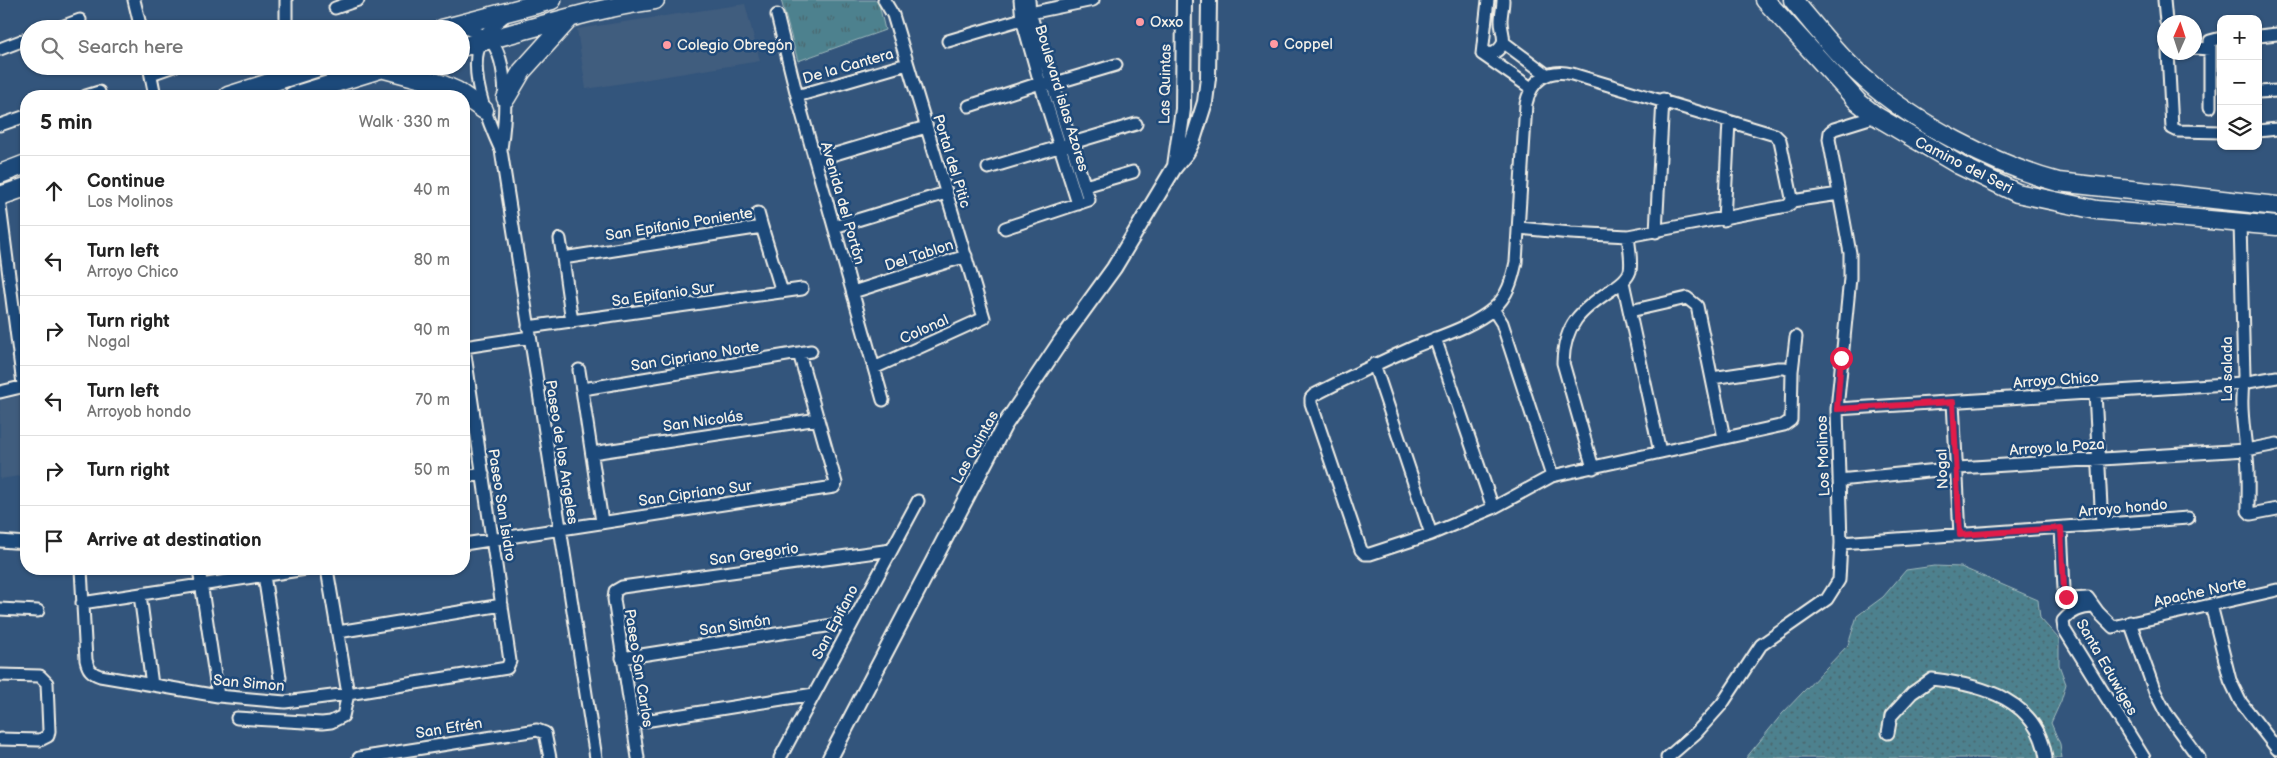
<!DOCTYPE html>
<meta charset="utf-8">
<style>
:root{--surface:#fff;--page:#f2f2f2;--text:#222;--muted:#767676;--line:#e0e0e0}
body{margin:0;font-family:"Balsamiq Sans",sans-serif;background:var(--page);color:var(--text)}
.controls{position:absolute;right:15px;top:15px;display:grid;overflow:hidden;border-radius:10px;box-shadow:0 1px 4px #0004}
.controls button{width:45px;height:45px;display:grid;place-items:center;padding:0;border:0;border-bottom:1px solid var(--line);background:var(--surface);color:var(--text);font:25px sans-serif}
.compass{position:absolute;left:2157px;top:15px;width:45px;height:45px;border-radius:50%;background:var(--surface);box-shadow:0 1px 4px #0004;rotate:3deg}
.stop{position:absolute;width:15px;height:15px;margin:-11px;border:4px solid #e11d48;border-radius:50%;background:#fff}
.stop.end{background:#e11d48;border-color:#fff;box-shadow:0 1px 5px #0008}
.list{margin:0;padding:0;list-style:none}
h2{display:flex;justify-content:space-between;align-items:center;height:65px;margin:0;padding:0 20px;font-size:21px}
h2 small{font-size:16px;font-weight:400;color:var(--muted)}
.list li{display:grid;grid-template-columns:32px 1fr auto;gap:15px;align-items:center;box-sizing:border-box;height:70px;padding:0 20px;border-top:1px solid var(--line)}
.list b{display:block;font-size:19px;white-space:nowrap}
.list p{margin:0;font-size:16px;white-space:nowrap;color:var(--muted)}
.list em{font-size:16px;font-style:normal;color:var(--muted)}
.icon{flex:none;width:28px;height:28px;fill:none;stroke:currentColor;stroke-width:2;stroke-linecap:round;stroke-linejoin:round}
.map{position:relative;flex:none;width:2277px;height:758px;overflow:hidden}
.search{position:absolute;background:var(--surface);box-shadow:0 1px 4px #0004;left:20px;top:20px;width:450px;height:55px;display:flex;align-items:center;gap:12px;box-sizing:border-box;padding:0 18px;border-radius:28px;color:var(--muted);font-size:19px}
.panel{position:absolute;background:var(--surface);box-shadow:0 1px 4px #0004;left:20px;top:90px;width:450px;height:485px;border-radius:20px}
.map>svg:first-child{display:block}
.built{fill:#415d7e}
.grass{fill:url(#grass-dots);stroke:#a0b9bb}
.park{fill:url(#park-tufts);stroke:#a0b9bb}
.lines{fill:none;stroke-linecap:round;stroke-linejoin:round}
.minor-casing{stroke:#f4f1e8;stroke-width:15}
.tertiary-casing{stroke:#f4f1e8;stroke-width:18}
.primary-casing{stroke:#f4f1e8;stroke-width:21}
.minor{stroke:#1f4a7a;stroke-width:11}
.tertiary{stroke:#1f4a7a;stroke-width:14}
.primary{stroke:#1f4a7a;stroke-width:18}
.route{stroke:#e11d48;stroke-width:6}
.poi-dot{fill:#ff9aa2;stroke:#1f4a7a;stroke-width:2}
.labels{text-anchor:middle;stroke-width:5;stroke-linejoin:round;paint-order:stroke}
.poi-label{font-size:15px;fill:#f4f1e8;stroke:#1f4a7a;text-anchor:start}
.street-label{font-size:15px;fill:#f4f1e8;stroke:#1f4a7a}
</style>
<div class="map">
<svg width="2277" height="758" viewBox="0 0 2277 758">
<defs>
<pattern id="grass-dots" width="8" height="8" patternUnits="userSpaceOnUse" patternTransform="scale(1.25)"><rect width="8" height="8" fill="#4d818e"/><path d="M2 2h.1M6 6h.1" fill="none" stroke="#4b676e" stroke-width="1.8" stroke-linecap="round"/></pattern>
<pattern id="park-tufts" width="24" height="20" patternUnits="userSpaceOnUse" patternTransform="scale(1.25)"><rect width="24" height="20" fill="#4d818e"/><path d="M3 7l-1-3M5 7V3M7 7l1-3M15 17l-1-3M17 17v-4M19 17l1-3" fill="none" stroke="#4b676e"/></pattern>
</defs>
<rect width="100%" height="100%" fill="#33557c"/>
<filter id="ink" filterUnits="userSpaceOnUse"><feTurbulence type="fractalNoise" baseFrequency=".02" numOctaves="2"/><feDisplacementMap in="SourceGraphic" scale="10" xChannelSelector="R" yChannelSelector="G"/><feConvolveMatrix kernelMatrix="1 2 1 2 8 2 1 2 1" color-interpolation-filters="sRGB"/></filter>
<g filter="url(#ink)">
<path class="built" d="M 745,4 L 760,61 L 586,89 L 577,29 Z
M 26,395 L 26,475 L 0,479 L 0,400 Z"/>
<path class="grass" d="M 1934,566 L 1961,567 L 2038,600 L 2040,618 L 2059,639 L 2059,665 L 2066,684 L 2061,701 L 2051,723 L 2060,744 L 2062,758 L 1746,758 L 1782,714 L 1848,645 L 1857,616 L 1883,597 L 1906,570 Z"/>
<path class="park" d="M 781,0 L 878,0 L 885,30 L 798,61 Z"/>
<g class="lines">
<defs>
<path id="minor" d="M 134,0 L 141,29
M 286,0 L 286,29
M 1020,0 L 1022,19 L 1040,83 L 1078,204
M 2164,0 L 2166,22
M 335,8 L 358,0
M 507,14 C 499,21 490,28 484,36 C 464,65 488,122 501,150 L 596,758
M 777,15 L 797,96 L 883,400
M 456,25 C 466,29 481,32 489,39 C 511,61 505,122 501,149
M 56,29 L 80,20
M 2258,36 L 2277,34
M 948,41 L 1022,19 L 1030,13 L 1093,0
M 1503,42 L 1546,74
M 2194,48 L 2210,49
M 0,49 L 29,38
M 2168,52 L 2172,128 L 2178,131 L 2221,132
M 1482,54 L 1494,53 C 1510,42 1501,35 1501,21 C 1501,14 1503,7 1503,0
M 1482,54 L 1531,88
M 1482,54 L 1488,0
M 149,66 L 155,96
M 151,74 L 174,66
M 2258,92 L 2277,91
M 86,96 L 99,92
M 797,96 L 907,64
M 969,106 L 1040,83 L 1052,84 L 1116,65
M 2210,107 L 2210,41 L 2221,38
M 0,125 L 26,116
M 2258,131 L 2277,129
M 815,160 L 926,127
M 988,168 L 1136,124
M 1085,186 L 1133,172
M 1792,201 L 1839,194
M 0,206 L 23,384 L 21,387 L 0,392
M 758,213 L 762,227
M 1724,220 L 1729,121
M 2240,223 L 2244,376 C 2239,403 2244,430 2247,457 C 2249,474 2248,493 2248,511 L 2251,514 L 2277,509
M 834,227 L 946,193
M 1005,228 L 1089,200 L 1030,13 L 1029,0
M 1519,228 L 1571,233 L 1628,236 L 1787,206 L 1791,203 L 1792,198 L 1780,140 L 1775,135 L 1572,74 C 1548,68 1531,80 1526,104 L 1516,262 C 1512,280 1508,296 1493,309 C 1472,327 1440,336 1414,347 C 1380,362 1347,378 1314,395 L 1311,398 L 1311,403 L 1361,550 L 1365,554 L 1370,554 L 1431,534 L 1493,508 L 1552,476 L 1784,425 L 1791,420 L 1792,371 L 1796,337
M 1656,232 L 1663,99
M 560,239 L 563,258
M 1623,282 L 1660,452
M 853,292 L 966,256
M 1493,309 L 1502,323 L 1552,476
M 1630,311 L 1687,298 L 1697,306 L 1724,438
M 572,322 L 563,258 L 762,227 L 782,292
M 528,327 L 802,289
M 1435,338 L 1493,508
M 464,347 L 530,337
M 1374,364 L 1431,534
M 874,368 L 984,318 L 893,15 L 884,0
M 579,370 L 602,522
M 1712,378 L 1778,368 L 1785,368 L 1792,371
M 583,389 L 811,351
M 2095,393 L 2102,525
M 1953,402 L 1960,535
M 1837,409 L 2242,383 L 2277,377
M 592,453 L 818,419
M 1593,468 L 1563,363 C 1564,324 1581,310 1611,290 C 1618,285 1627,280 1630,271 C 1632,261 1629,246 1628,236
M 464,477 L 483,474
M 1839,480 L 1958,468 L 2246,450 L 2277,444
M 2061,528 L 2064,589 L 2066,597 L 2071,599 L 2088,598 L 2098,612 L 2113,627 L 2277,590
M 0,541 L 26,543
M 1841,543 L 2188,518
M 464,544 L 834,487 L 836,483 L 799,353
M 81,569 L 86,660 C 88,669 91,673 100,676 L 218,696 L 285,702 L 348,694 L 507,668 L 510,661 L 464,348
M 199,569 L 218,696
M 263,569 L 280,678
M 140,595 L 152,685
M 82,603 L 306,569
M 2211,605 L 2230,680 L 2240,701 L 2277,749
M 2094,607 C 2081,607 2071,611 2063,621 L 2064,629 L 2144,758
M 0,609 L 38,611
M 2130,622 L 2155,692 L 2166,713 L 2199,758
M 338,632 L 502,605
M 622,658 L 852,622
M 0,675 L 40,676 L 47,683 L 49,731 L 48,736 L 40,740 L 0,739
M 237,718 L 322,723 L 331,722 L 343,716 L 348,694 L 327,569
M 632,723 L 814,694
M 1888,733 L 1891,716 L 1912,693 L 1932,679 C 1983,685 2038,700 2046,758
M 359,758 L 537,730 L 545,733 L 550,758
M 638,758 L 614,599 L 615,591 L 622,587 L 891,550
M 780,758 L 918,501
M 1667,758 L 1696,733 L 1722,704 L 1761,645 L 1827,599 L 1839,580 L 1841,543 L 1837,409 L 1850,278 L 1850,253 L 1829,139 L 1830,132 L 1834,129 L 1876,116"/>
<path id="tertiary" d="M 1175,166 L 1183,109 L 1184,0
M 830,758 L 1004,426 L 1061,341 L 1114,268 L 1174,168 L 1187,152 L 1193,140 L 1205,102 L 1208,78 L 1209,0"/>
<path id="primary" d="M 1765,0 L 1858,102 L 1876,116 L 1959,165 L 2017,193 L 2097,210 L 2277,226
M 1793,0 C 1816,27 1838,56 1865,79 C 1914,123 1995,165 2058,182 L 2277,206
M 442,29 L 552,0
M 461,47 C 525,31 589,9 655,0
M 381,68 L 441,84 L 457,91 L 484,110
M 228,96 L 322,66
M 293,96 L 390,66
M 506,98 L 522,71 L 569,19
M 0,174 L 26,164
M 0,196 L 26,187"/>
</defs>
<use href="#minor" class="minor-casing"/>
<use href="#tertiary" class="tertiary-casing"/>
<use href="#primary" class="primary-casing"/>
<use href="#minor" class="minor"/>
<use href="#tertiary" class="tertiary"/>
<use href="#primary" class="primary"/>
</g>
</g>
<g class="lines" filter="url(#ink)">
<path class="route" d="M 1841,358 L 1837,409 L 1953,402 L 1960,535 L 2061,528 L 2064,589 L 2066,597"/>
</g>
<g class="poi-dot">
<circle cx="1140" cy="22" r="5"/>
<circle cx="1274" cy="44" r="5"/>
<circle cx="667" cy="45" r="5"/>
</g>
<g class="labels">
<g class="poi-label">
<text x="1150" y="27">Oxxo</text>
<text x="1284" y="49">Coppel</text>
<text x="677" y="50">Colegio Obregón</text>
</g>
<g class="street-label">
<text transform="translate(848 66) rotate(-16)" y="5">De la Cantera</text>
<text transform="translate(1165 84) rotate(-89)" y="5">Las Quintas</text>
<text transform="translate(1062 98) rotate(73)" y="5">Boulevard islas Azores</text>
<text transform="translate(952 161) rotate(73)" y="5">Portal del Pitic</text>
<text transform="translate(1964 165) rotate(27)" y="5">Camino del Seri</text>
<text transform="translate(843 203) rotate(74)" y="5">Avenida del Portón</text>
<text transform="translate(679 224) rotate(-9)" y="5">San Epifanio Poniente</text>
<text transform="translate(919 255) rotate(-18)" y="5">Del Tablon</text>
<text transform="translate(663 294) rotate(-8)" y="5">Sa Epifanio Sur</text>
<text transform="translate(924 329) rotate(-24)" y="5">Colonal</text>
<text transform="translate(695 356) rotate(-9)" y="5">San Cipriano Norte</text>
<text transform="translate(2227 369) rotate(-90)" y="5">La salada</text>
<text transform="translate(2056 380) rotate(-4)" y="5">Arroyo Chico</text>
<text transform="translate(703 421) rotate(-8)" y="5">San Nicolás</text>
<text transform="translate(975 447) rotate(-61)" y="5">Las Quintas</text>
<text transform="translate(2057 447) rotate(-4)" y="5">Arroyo la Poza</text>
<text transform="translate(562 452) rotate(81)" y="5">Paseo de los Angeles</text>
<text transform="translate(1823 456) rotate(-92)" y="5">Los Molinos</text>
<text transform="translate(1942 469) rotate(-92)" y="5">Nogal</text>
<text transform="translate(695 493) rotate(-8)" y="5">San Cipriano Sur</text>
<text transform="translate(502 505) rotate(81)" y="5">Paseo San Isidro</text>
<text transform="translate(2123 508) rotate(-5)" y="5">Arroyo hondo</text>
<text transform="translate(754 554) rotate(-8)" y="5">San Gregorio</text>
<text transform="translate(2200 592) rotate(-12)" y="5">Apache Norte</text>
<text transform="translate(835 622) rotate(-62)" y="5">San Epifano</text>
<text transform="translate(735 625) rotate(-9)" y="5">San Simón</text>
<text transform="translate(2107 667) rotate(60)" y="5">Santa Eduwiges</text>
<text transform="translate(639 668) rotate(81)" y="5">Paseo San Carlos</text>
<text transform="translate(249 683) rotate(5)" y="5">San Simon</text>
<text transform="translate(449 728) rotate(-9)" y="5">San Efrén</text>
</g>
</g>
</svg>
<div class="controls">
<button>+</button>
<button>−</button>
<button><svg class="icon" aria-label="layers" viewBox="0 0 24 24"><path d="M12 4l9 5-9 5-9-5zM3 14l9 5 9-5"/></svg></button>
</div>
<svg class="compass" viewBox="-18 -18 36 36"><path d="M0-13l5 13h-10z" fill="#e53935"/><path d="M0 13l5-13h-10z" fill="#767676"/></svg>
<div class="stop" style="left:1841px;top:358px"></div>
<div class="stop end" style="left:2066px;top:597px"></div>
<div class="search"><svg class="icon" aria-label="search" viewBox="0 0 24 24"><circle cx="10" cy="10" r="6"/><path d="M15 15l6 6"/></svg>Search here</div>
<section class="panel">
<h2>5 min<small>Walk · 330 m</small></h2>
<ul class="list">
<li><svg class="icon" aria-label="ahead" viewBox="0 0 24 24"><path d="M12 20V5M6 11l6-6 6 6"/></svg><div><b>Continue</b><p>Los Molinos</p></div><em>40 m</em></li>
<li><svg class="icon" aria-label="left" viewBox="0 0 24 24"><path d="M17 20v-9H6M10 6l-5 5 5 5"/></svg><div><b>Turn left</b><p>Arroyo Chico</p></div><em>80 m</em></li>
<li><svg class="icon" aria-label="right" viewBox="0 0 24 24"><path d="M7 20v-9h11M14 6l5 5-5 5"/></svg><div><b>Turn right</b><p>Nogal</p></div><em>90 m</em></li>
<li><svg class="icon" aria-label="left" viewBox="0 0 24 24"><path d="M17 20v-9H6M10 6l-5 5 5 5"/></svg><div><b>Turn left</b><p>Arroyob hondo</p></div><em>70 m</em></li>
<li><svg class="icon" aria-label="right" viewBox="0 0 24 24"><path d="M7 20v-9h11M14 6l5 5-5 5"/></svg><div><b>Turn right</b></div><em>50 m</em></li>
<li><svg class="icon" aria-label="arrive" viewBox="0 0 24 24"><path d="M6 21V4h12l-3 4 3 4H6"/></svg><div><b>Arrive at destination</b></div></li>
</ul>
</section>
</div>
